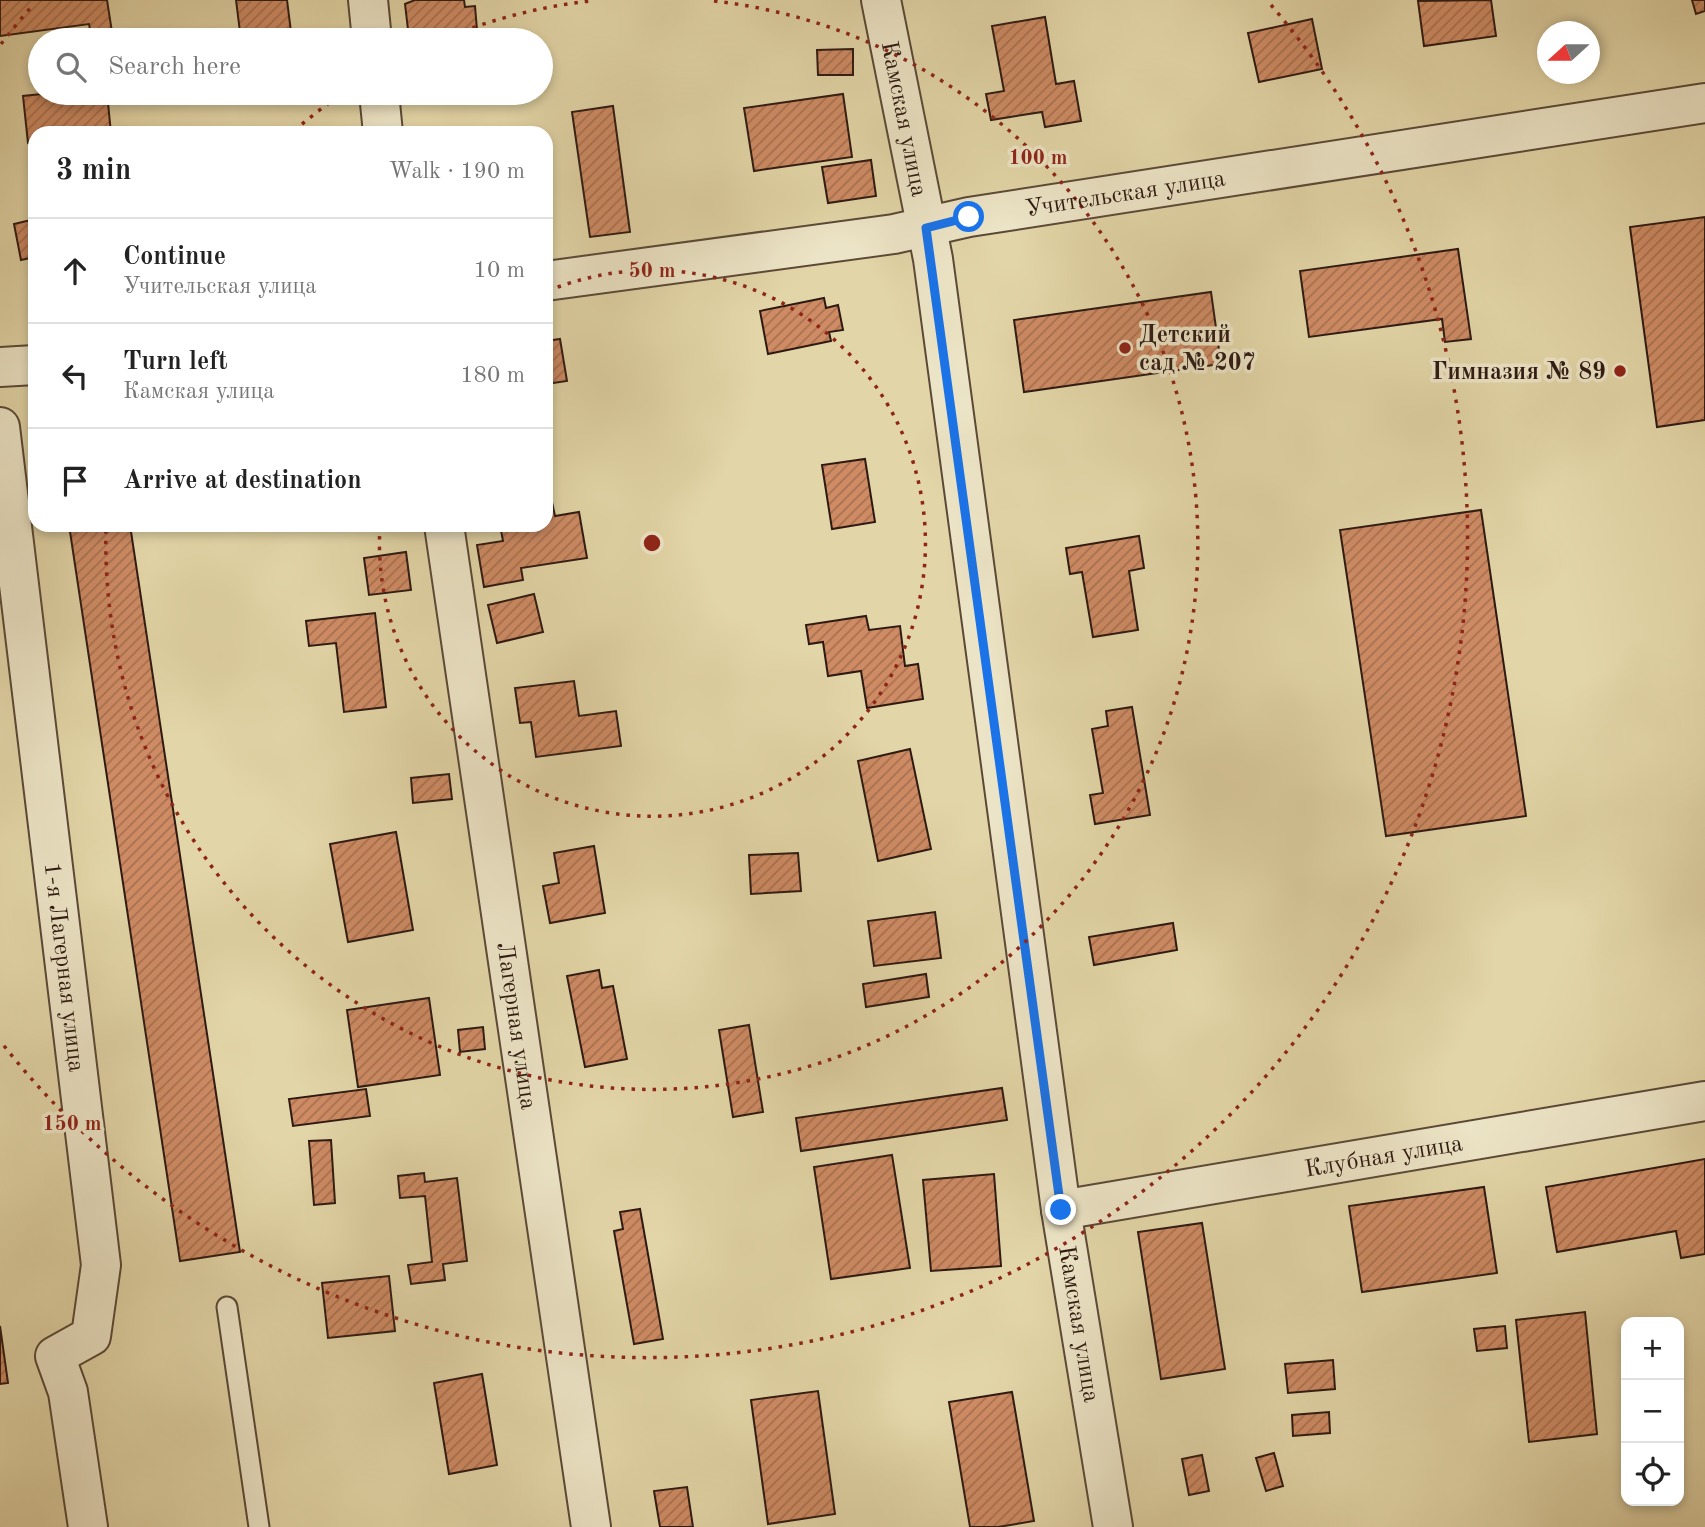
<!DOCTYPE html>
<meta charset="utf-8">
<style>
:root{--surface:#fff;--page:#f6f6f6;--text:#222;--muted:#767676;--line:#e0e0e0}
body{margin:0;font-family:"Old Standard TT",serif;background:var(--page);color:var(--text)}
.controls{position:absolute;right:21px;bottom:21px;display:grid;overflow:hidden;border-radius:14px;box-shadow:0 4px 10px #0003}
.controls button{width:63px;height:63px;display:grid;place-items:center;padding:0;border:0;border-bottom:2px solid var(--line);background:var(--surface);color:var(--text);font:35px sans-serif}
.compass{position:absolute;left:1537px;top:21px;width:63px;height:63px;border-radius:50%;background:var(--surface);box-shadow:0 4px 10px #0003;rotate:249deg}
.stop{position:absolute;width:21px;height:21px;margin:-16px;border:5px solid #1a73e8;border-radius:50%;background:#fff}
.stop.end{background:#1a73e8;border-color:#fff;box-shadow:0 2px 7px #0008}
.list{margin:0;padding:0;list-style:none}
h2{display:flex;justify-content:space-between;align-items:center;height:91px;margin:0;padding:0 28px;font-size:30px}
h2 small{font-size:23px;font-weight:400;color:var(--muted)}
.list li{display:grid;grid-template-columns:46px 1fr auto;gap:21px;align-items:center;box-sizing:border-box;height:105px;padding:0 28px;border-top:2px solid var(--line)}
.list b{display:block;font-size:26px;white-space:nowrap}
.list p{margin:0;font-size:23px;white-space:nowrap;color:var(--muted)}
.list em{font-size:23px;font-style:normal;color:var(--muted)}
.icon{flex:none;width:38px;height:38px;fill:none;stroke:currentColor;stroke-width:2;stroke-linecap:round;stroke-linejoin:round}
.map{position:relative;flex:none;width:1705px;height:1527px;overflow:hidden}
.search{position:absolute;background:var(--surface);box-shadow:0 4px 10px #0003;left:28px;top:28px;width:525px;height:77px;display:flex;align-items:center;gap:18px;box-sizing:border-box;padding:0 24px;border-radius:38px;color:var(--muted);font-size:26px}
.panel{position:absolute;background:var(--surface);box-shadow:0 4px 10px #0003;left:28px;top:126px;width:525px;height:406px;border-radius:21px}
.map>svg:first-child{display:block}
.building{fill:url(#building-hatch);stroke:#2e1a13;stroke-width:2}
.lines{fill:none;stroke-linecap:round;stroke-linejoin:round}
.service-casing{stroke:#5b4938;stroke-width:23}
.minor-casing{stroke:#5b4938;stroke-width:42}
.service{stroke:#ece4c6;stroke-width:19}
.minor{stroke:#ece4c6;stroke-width:38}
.route{stroke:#1a73e8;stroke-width:9}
.ring{fill:none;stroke:#8f2418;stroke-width:3.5;stroke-dasharray:3.5 7}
.poi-dot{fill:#8f2418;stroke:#ece4c6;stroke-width:2.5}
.labels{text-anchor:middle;stroke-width:7;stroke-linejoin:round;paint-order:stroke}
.street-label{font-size:24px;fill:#2e1a13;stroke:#ece4c6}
.poi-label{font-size:24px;font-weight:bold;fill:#2e1a13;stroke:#ece4c6;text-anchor:start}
.centre{fill:#8f2418;stroke:#ece4c6;stroke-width:3.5}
.ring-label{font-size:21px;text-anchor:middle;font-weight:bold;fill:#8f2418;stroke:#ece4c6;stroke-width:7;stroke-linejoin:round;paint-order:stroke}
</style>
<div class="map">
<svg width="1705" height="1527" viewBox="0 0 1705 1527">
<defs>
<pattern id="building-hatch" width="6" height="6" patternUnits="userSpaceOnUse" patternTransform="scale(1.75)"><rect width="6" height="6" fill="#ce8b64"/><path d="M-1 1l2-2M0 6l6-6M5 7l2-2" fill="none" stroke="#a87151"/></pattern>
</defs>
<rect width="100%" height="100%" fill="#e2d5a7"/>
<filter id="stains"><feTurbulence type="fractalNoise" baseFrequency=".00286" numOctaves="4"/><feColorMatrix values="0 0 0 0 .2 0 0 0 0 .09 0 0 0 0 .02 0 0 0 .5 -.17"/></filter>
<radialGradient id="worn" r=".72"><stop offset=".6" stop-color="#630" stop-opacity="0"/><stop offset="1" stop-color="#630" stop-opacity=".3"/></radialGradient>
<path class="building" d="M 0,0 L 107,0 L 112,32 L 91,35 L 89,24 L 0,36 Z
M 236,0 L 287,0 L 292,40 L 241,40 Z
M 415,0 L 464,0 L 465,7 L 475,6 L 477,30 L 409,38 L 405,4 Z
M 1491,0 L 1496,36 L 1424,46 L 1418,1 Z
M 1692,0 L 1705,0 L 1705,11 L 1696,14 Z
M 1045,17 L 1056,84 L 1074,81 L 1081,121 L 1045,127 L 1042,112 L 991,120 L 986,94 L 1004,91 L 992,26 Z
M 1312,19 L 1322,69 L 1259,82 L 1248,33 Z
M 853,49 L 853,75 L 818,75 L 817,50 Z
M 52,93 L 107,93 L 111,133 L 35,133 L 35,142 L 28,143 L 23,96 Z
M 843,94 L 852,157 L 754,171 L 744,108 Z
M 613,106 L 630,232 L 590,237 L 572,112 Z
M 871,160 L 876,196 L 828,203 L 822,167 Z
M 1705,217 L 1705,420 L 1657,427 L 1630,227 Z
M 35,219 L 35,257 L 21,260 L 14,224 Z
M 1458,249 L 1471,339 L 1445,342 L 1442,319 L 1309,337 L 1300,271 Z
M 1211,292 L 1221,364 L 1024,392 L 1014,320 Z
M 824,298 L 826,308 L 838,305 L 843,330 L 829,332 L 831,341 L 768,354 L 760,311 Z
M 560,339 L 567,381 L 546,384 L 546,341 Z
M 865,459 L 875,522 L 832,529 L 822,465 Z
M 550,493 L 555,516 L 579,512 L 587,558 L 521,568 L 523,580 L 484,587 L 477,545 L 503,541 L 500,525 L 546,525 L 546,494 Z
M 1481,510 L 1526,816 L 1386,836 L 1340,530 Z
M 69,525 L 130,525 L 240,1252 L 180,1261 Z
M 1139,536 L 1144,568 L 1129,571 L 1138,630 L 1093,637 L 1082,572 L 1070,574 L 1066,548 Z
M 406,552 L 411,590 L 369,595 L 364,558 Z
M 534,594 L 543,632 L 497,643 L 488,605 Z
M 375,613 L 386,707 L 344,712 L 336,643 L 309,646 L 306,621 Z
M 866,616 L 869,630 L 900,626 L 905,666 L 918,664 L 923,699 L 867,708 L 861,671 L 828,676 L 823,642 L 809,644 L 806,625 Z
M 574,681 L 579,716 L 616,711 L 621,746 L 536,757 L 531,722 L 520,723 L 515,688 Z
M 1132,707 L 1150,815 L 1095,824 L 1090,795 L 1103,793 L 1092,729 L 1108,726 L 1106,711 Z
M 910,749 L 931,849 L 878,861 L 858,761 Z
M 449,774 L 452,799 L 413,803 L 411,778 Z
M 396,832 L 413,930 L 348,942 L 330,844 Z
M 594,846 L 605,913 L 550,923 L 543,886 L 559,883 L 554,853 Z
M 798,853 L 801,891 L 751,894 L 749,855 Z
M 935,912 L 941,958 L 874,966 L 868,921 Z
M 1173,923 L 1177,950 L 1094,965 L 1089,937 Z
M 599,970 L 602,988 L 613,986 L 627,1059 L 585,1067 L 567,976 Z
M 926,974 L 929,997 L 866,1007 L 863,984 Z
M 429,998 L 440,1075 L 358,1087 L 347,1010 Z
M 749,1025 L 763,1112 L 733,1117 L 719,1030 Z
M 483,1027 L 485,1049 L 460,1052 L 458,1030 Z
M 1002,1088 L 1007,1120 L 801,1151 L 796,1118 Z
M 366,1089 L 370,1116 L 293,1126 L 289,1099 Z
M 331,1140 L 335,1203 L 314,1205 L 309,1141 Z
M 892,1155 L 910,1268 L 831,1279 L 814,1167 Z
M 1705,1159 L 1705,1254 L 1681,1258 L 1676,1231 L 1557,1252 L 1546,1187 Z
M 424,1173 L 425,1182 L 457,1178 L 467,1261 L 443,1264 L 445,1280 L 411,1284 L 408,1265 L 432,1262 L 425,1196 L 400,1198 L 398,1176 Z
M 994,1174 L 1001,1266 L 931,1271 L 923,1180 Z
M 1484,1187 L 1497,1273 L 1362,1292 L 1349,1206 Z
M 640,1209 L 663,1339 L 634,1344 L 614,1231 L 623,1229 L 620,1212 Z
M 1202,1223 L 1225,1369 L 1161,1379 L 1138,1232 Z
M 389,1276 L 395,1331 L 328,1338 L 322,1283 Z
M 1585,1312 L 1597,1434 L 1529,1442 L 1516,1320 Z
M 0,1326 L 8,1383 L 0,1384 Z
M 1505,1326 L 1507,1348 L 1477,1351 L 1474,1329 Z
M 1333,1360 L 1335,1389 L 1288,1393 L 1285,1364 Z
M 482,1374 L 497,1465 L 449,1474 L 434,1383 Z
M 818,1391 L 835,1514 L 768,1524 L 751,1400 Z
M 1012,1392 L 1034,1521 L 998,1527 L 970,1527 L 949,1402 Z
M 1329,1412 L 1330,1433 L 1293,1436 L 1292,1415 Z
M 1274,1453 L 1283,1486 L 1266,1491 L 1256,1458 Z
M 1202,1455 L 1209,1491 L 1189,1495 L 1182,1459 Z
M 687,1487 L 693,1527 L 660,1527 L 654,1491 Z"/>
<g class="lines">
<defs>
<path id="service" d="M 227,1307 L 259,1527"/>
<g id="minor">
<path d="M 368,0 L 372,40"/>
<path id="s1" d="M 881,0 L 933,259 L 1061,1210 L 1113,1527"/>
<path d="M 379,93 L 383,133"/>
<path id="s2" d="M 546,281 L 894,234 L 969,217 L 1705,103"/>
<path d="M 0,367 L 35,365"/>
<path id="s3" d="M 0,427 L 101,1265 L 91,1336 L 55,1356 L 68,1392 L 88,1527"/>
<path id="s4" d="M 444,525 L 591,1527"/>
<path id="s5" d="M 1061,1210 L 1705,1101"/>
</g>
</defs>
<use href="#service" class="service-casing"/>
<use href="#minor" class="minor-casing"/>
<use href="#service" class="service"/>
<use href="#minor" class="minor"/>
</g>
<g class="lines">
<path class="route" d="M 969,217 L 926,228 L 1061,1210"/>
</g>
<g class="ring">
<path d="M548 291A273 273 0 1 1 380 526"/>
<path d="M294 131A546 546 0 0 1 343 93M443 39A546 546 0 0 1 590 1M714 1A546 546 0 1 1 106 529"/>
<path d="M1 44A820 820 0 0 1 33 5M1271 5A820 820 0 1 1 1 1042"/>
</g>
<g class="poi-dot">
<circle cx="1125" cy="348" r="7"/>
<circle cx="1620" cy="371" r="7"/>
</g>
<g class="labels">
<g class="street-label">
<text dy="8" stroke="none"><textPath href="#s1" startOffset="121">Камская улица</textPath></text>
<text dy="8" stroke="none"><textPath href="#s2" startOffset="586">Учительская улица</textPath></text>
<text dy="8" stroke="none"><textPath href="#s3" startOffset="544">1-я Лагерная улица</textPath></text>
<text dy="8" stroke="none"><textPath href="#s4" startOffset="506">Лагерная улица</textPath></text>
<text dy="8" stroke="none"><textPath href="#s5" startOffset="327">Клубная улица</textPath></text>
<text dy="8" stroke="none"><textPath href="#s1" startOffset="1339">Камская улица</textPath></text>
</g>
<g class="poi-label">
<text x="1139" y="342">Детский<tspan x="1139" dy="28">сад № 207</tspan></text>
<text x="1606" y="379" text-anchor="end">Гимназия № 89</text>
</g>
</g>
<circle cx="652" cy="543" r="10" class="centre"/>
<g class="ring-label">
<text x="1038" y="164">100 m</text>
<text x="652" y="277">50 m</text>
<text x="72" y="1130">150 m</text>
</g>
<rect width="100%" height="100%" filter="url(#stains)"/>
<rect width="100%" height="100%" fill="url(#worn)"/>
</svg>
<div class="controls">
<button>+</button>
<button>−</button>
<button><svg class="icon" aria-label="locate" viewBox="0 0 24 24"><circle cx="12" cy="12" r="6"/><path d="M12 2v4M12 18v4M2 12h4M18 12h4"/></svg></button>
</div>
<svg class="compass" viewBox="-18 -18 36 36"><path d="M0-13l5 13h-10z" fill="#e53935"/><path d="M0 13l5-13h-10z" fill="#767676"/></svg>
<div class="stop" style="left:969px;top:217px"></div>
<div class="stop end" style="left:1061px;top:1210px"></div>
<div class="search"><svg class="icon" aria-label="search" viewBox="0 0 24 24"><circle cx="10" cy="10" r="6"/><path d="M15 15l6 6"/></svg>Search here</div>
<section class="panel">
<h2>3 min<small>Walk · 190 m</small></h2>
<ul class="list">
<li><svg class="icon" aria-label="ahead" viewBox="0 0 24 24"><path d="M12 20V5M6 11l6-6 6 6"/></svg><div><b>Continue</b><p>Учительская улица</p></div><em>10 m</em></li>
<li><svg class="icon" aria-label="left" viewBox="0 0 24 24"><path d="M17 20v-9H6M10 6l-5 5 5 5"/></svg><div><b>Turn left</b><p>Камская улица</p></div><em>180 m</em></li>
<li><svg class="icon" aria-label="arrive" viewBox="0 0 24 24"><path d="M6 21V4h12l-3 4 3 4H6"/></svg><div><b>Arrive at destination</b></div></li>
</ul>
</section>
</div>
